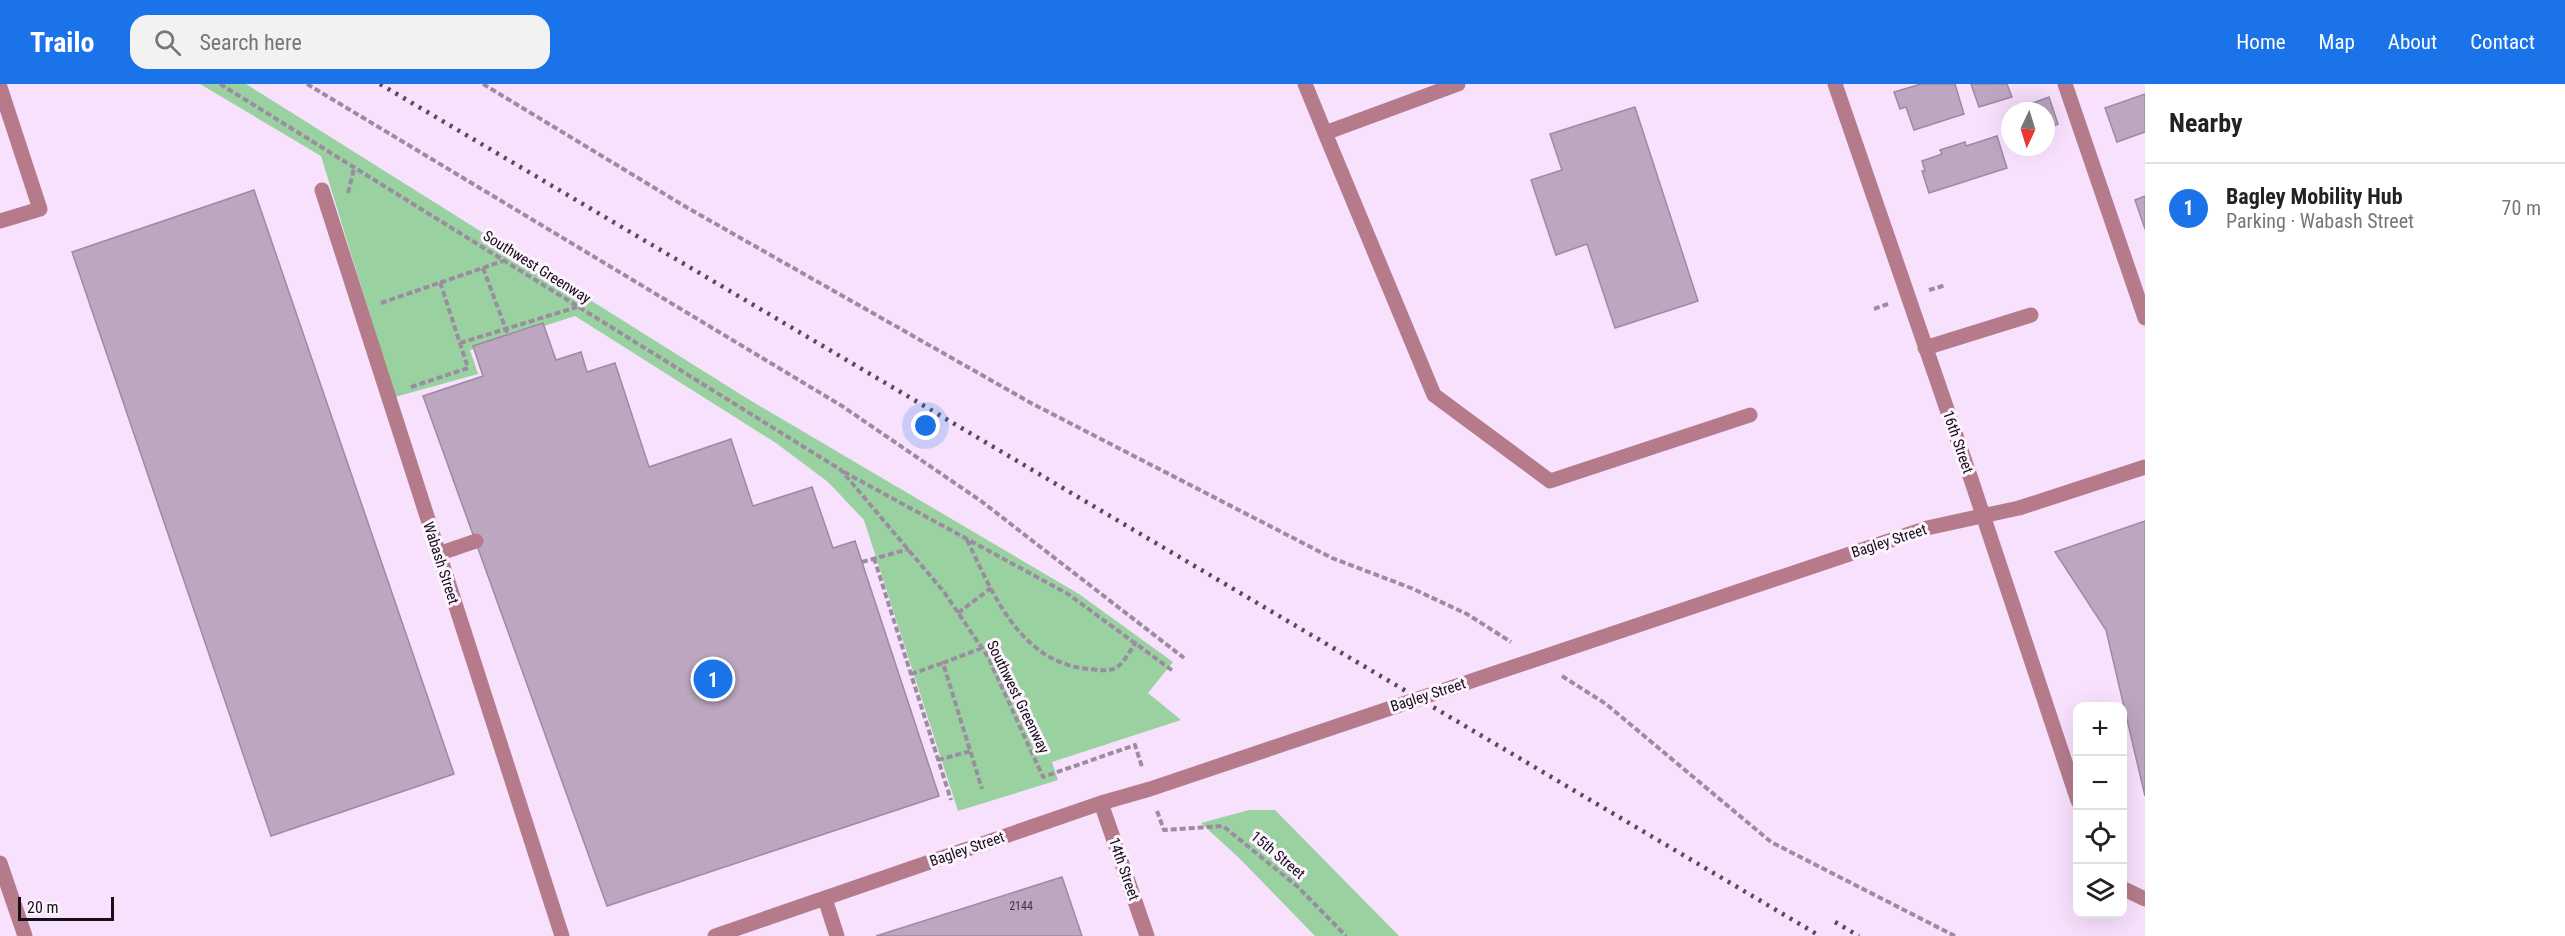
<!DOCTYPE html>
<meta charset="utf-8">
<style>
:root{--surface:#fff;--page:#f2f2f2;--text:#222;--muted:#767676;--line:#e0e0e0;--accent:#1a73e8}
body{margin:0;font-family:"Roboto Condensed",sans-serif;background:var(--page);color:var(--text)}
.controls{position:absolute;right:18px;bottom:18px;display:grid;overflow:hidden;border-radius:12px;box-shadow:0 6px 24px #0002}
.controls button{width:54px;height:54px;display:grid;place-items:center;padding:0;border:0;border-bottom:2px solid var(--line);background:var(--surface);color:var(--text);font:30px sans-serif}
.compass{position:absolute;left:2001px;top:18px;width:54px;height:54px;border-radius:50%;background:var(--surface);box-shadow:0 6px 24px #0002;rotate:184deg}
.scale{position:absolute;left:18px;bottom:15px;width:96px;box-sizing:border-box;padding-left:6px;border:3px solid #150e17;border-top:0;font-size:16px;line-height:21px;white-space:nowrap;color:#150e17;-webkit-text-stroke:4px #fdf4ff;paint-order:stroke}
.you{position:absolute;left:926px;top:342px;width:21px;height:21px;margin:-15px;border:4px solid #fff;border-radius:50%;background:#1a73e8;box-shadow:0 0 0 9px #1a73e833}
.badge{display:grid;place-items:center;width:39px;height:39px;border-radius:50%;background:var(--accent);color:#fff;font-size:20px;font-weight:700}
.pin{position:absolute;translate:-50% -50%;border:3px solid #fff;box-shadow:0 2px 6px #0006}
.list{margin:0;padding:0;list-style:none}
h2{display:flex;justify-content:space-between;align-items:center;height:78px;margin:0;padding:0 24px;font-size:26px}
h2 small{font-size:20px;font-weight:400;color:var(--muted)}
.list li{display:grid;grid-template-columns:39px 1fr auto;gap:18px;align-items:center;box-sizing:border-box;height:90px;padding:0 24px;border-top:2px solid var(--line)}
.list b{display:block;font-size:22px;white-space:nowrap}
.list p{margin:0;font-size:20px;white-space:nowrap;color:var(--muted)}
.list em{font-size:20px;font-style:normal;color:var(--muted)}
.icon{flex:none;width:33px;height:33px;fill:none;stroke:currentColor;stroke-width:2;stroke-linecap:round;stroke-linejoin:round}
.map{position:relative;flex:none;width:2145px;height:852px;overflow:hidden}
header{display:flex;align-items:center;gap:36px;box-sizing:border-box;height:84px;padding:0 30px;background:var(--accent);color:#fff}
header strong{font-size:28px}
nav{display:flex;gap:33px;margin-inline-start:auto;font-size:21px}
.search{width:420px;height:54px;background:var(--page);display:flex;align-items:center;gap:15px;box-sizing:border-box;padding:0 21px;border-radius:18px;color:var(--muted);font-size:22px}
main{display:flex}
aside{flex:1;background:var(--surface)}
.map>svg:first-child{display:block}
.green{fill:#99d1a1}
.building{fill:#bca6c0;stroke:#9e89a3;stroke-width:1.5}
.lines{fill:none;stroke-linecap:round;stroke-linejoin:round}
.path{stroke:#9c8ca0;stroke-width:4;stroke-dasharray:6 3;stroke-linecap:butt}
.minor{stroke:#b57b8b;stroke-width:15}
.rail{stroke:#574b5a;stroke-width:4.5;stroke-dasharray:3 6;stroke-linecap:butt}
.labels{text-anchor:middle;stroke-width:6;stroke-linejoin:round;paint-order:stroke}
.number-label{font-size:12px;fill:#3f3441}
.street-label{font-size:15px;fill:#150e17;stroke:#fdf4ff}
</style>
<header>
<strong>Trailo</strong>
<div class="search"><svg class="icon" aria-label="search" viewBox="0 0 24 24"><circle cx="10" cy="10" r="6"/><path d="M15 15l6 6"/></svg>Search here</div>
<nav><a>Home</a><a>Map</a><a>About</a><a>Contact</a></nav>
</header>
<main>
<div class="map">
<svg width="2145" height="852" viewBox="0 0 2145 852">
<rect width="100%" height="100%" fill="#f8e1fd"/>
<path class="green" d="M 200,0 L 246,0 L 748,315 L 1079,510 L 1173,578 L 1148,609 L 1181,636 L 1052,678 L 1058,696 L 958,727 L 864,436 L 828,398 L 776,359 L 575,232 L 470,266 L 478,290 L 395,313 L 321,72 Z
M 1249,726 L 1275,726 L 1399,852 L 1315,852 L 1239,774 L 1201,739 Z"/>
<path class="building" d="M 1921,0 L 1955,0 L 1964,30 L 1914,46 L 1906,23 L 1900,25 L 1894,8 Z
M 1971,0 L 2007,0 L 2012,13 L 1979,23 Z
M 2145,10 L 2145,48 L 2117,58 L 2105,24 Z
M 2049,13 L 2058,40 L 2046,45 L 2046,27 L 2018,27 L 2017,25 Z
M 1635,23 L 1698,217 L 1615,244 L 1587,160 L 1556,171 L 1531,96 L 1562,86 L 1550,50 Z
M 1997,52 L 2007,84 L 1929,109 L 1922,87 L 1925,87 L 1922,77 L 1942,70 L 1940,66 L 1965,58 L 1966,62 Z
M 254,106 L 454,690 L 271,752 L 72,168 Z
M 2145,112 L 2145,145 L 2135,116 Z
M 543,239 L 556,276 L 581,268 L 587,288 L 615,279 L 649,383 L 731,355 L 753,422 L 812,403 L 833,464 L 855,457 L 939,712 L 607,822 L 423,312 L 483,292 L 473,262 Z
M 2145,437 L 2145,712 L 2106,546 L 2055,468 Z
M 1062,793 L 1082,852 L 876,852 Z"/>
<g class="lines">
<path class="path" d="M 220,0 L 841,386 L 944,508 L 988,573 L 1043,693 L 1135,661 L 1142,683
M 307,0 L 842,322 L 981,417 L 1184,574
M 483,0 L 686,123 L 1031,319 L 1332,474 L 1411,504 L 1467,530 L 1511,558
M 348,109 L 354,84
M 483,184 L 508,251
M 1929,206 L 1946,201
M 381,219 L 503,177
M 1874,225 L 1888,220
M 460,259 L 577,223
M 411,303 L 468,284 L 440,198
M 844,388 L 1068,510 L 1173,587
M 967,456 C 992,507 1017,573 1081,584 C 1118,589 1117,588 1136,558
M 874,474 L 951,716
M 862,478 L 909,465
M 958,529 L 991,504
M 982,564 L 943,579 L 982,705
M 911,590 L 943,579
M 1562,592 L 1606,620 L 1771,758 L 1955,852
M 938,676 L 971,667
M 1157,727 L 1164,746 L 1223,742 L 1298,803 L 1346,852"/>
<path class="minor" d="M 1305,0 L 1325,49
M 1458,0 L 1325,49 L 1434,311 L 1550,397 L 1750,331
M 1835,0 L 1971,395 L 2078,717
M 2065,0 L 2145,234
M 0,3 L 40,125 L 0,137
M 322,106 L 562,852
M 1925,264 L 2031,231
M 438,470 L 476,457
M 1101,719 L 1147,852
M 0,779 L 25,852
M 2122,804 L 2145,815
M 825,815 L 837,852
M 715,852 L 1101,719 L 1150,705 L 1927,444 L 2019,424 L 2145,383"/>
<path class="rail" d="M 380,0 L 1820,852
M 1835,838 L 1859,852"/>
</g>
<g class="labels">
<g class="number-label">
<text x="1021" y="826">2144</text>
</g>
<g class="street-label">
<text transform="translate(537 183) rotate(32)" y="5">Southwest Greenway</text>
<text transform="translate(1958 358) rotate(71)" y="5">16th Street</text>
<text transform="translate(1889 457) rotate(-18)" y="5">Bagley Street</text>
<text transform="translate(441 479) rotate(72)" y="5">Wabash Street</text>
<text transform="translate(1428 611) rotate(-18)" y="5">Bagley Street</text>
<text transform="translate(1018 613) rotate(64)" y="5">Southwest Greenway</text>
<text transform="translate(967 765) rotate(-19)" y="5">Bagley Street</text>
<text transform="translate(1278 771) rotate(40)" y="5">15th Street</text>
<text transform="translate(1124 785) rotate(71)" y="5">14th Street</text>
</g>
</g>
</svg>
<div class="controls">
<button>+</button>
<button>−</button>
<button><svg class="icon" aria-label="locate" viewBox="0 0 24 24"><circle cx="12" cy="12" r="6"/><path d="M12 2v4M12 18v4M2 12h4M18 12h4"/></svg></button>
<button><svg class="icon" aria-label="layers" viewBox="0 0 24 24"><path d="M12 4l9 5-9 5-9-5zM3 14l9 5 9-5"/></svg></button>
</div>
<svg class="compass" viewBox="-18 -18 36 36"><path d="M0-13l5 13h-10z" fill="#e53935"/><path d="M0 13l5-13h-10z" fill="#767676"/></svg>
<div class="scale">20 m</div>
<div class="you"></div>
<div class="pin badge" style="left:713px;top:595px">1</div>
</div>
<aside>
<h2>Nearby<small></small></h2>
<ul class="list">
<li><span class="badge">1</span><div><b>Bagley Mobility Hub</b><p>Parking · Wabash Street</p></div><em>70 m</em></li>
</ul>
</aside>
</main>
